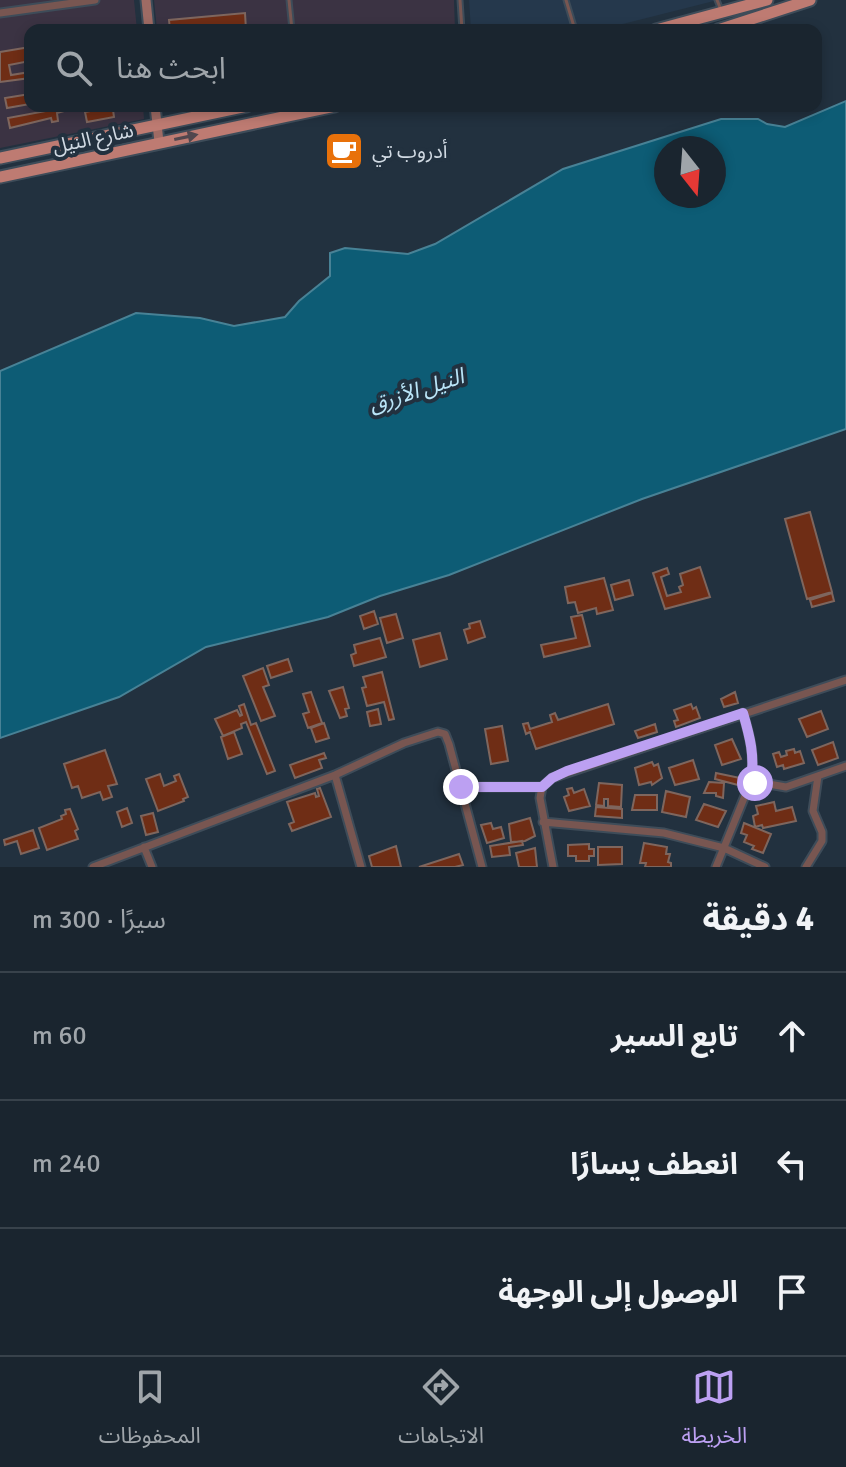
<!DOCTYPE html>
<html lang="ar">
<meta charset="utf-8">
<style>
:root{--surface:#1a252f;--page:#27313b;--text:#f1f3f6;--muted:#9fa5aa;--line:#38424b;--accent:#bca0f2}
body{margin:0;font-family:Signika,"Noto Sans Arabic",sans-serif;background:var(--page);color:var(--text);direction:rtl}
.compass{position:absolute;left:654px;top:136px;width:72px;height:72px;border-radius:50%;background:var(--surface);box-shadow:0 4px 12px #0003;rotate:163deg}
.stop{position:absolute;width:24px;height:24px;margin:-18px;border:6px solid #bca0f2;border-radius:50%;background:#fff}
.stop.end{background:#bca0f2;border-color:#fff;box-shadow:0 2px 8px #0008}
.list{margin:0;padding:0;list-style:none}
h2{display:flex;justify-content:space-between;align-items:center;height:104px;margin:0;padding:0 32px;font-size:34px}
h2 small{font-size:26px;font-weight:400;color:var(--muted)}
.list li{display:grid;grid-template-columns:52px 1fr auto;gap:24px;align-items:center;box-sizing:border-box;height:128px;padding:0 32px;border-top:2px solid var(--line)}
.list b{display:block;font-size:30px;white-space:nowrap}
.list em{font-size:26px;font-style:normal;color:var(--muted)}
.icon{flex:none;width:44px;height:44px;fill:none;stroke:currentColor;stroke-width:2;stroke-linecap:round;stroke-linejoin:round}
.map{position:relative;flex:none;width:846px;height:867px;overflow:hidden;direction:ltr}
.search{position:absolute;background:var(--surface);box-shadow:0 4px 12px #0003;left:24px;right:24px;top:24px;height:88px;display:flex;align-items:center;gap:20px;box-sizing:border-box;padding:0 28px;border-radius:16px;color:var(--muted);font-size:30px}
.sheet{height:488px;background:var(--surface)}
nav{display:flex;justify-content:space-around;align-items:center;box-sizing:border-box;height:112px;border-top:2px solid var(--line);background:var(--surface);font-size:22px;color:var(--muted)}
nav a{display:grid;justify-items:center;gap:4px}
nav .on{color:var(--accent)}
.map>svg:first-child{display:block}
.built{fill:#25384c}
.education{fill:#3b3343}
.water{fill:#0d5c75;stroke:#488296;stroke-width:2;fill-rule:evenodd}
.building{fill:#6f2d15;stroke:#7e665e;stroke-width:2}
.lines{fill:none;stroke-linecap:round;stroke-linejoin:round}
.lane-casing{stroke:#3e4c59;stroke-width:7}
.street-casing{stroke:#3e4c59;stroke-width:11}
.secondary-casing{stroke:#3e4c59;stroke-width:13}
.primary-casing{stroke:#3e4c59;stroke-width:15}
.lane{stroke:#785651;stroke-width:3}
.street{stroke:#785651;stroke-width:7}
.secondary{stroke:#9f6b64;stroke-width:9}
.primary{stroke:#be7b72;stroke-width:11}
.oneway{fill:#51474e}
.route{stroke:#bca0f2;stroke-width:10}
.labels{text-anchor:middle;stroke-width:8;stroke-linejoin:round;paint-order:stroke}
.street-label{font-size:20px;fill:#d1dae3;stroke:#22313f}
.poi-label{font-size:20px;fill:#d1dae3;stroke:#22313f;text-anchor:start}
.water-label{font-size:22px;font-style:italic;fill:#bae5f8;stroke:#22313f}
</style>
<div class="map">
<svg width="846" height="867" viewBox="0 0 846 867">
<rect width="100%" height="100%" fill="#22313f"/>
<path class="built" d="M 469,0 L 718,0 L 599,30 L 471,30 Z"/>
<path class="education" d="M 0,0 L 134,0 L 137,30 L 30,30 L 30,106 L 143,106 L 144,119 L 0,148 Z
M 154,0 L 454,0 L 455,30 L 157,30 Z"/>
<path class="water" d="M 846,101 L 846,429 L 642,499 L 449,575 L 380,596 L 328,617 L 206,647 L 119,697 L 0,738 L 0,371 L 136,313 L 200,318 L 234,326 L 285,317 L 299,301 L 330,276 L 330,253 L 345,248 L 408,254 L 435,244 L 563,169 L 721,119 L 758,119 L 767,124 L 785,127 ZM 666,148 L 714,148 L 714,196 L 666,196 Z"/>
<path class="building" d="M 245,13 L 246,30 L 170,30 L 169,20 Z
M 30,47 L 30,61 L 9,65 L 11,75 L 30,72 L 30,78 L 0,82 L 0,52 Z
M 30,94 L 30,104 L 7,108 L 5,98 Z
M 45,106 L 63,106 L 64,111 L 57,113 L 58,121 L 52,122 L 51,118 L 10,128 L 8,118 L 46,111 Z
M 96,106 L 123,106 L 124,109 L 113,110 L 114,117 L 87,122 L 85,112 L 96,110 Z
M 810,512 L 832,592 L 807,599 L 785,519 Z
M 700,567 L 710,597 L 665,609 L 653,573 L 667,568 L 669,574 L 661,577 L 667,596 L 681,592 L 679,587 L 683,585 L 680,574 Z
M 604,578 L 613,610 L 597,614 L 596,608 L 578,613 L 575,602 L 568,603 L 565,587 Z
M 629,580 L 633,595 L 615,600 L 611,585 Z
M 832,593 L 834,601 L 812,607 L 810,600 Z
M 374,611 L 378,624 L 364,629 L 360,616 Z
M 396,614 L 403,638 L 387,643 L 380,618 Z
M 582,615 L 590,646 L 544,657 L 541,645 L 576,638 L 571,617 Z
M 480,621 L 485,637 L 468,643 L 464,630 L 470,628 L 469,624 Z
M 440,633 L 447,659 L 420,667 L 413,640 Z
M 380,638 L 386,657 L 354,666 L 351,655 L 356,653 L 354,645 Z
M 288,659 L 292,671 L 271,678 L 267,666 Z
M 263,668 L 269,685 L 263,687 L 275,716 L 261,721 L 243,676 Z
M 382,672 L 394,719 L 389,720 L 384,702 L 367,706 L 362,688 L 366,687 L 363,677 Z
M 343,687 L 349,708 L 345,709 L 347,716 L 340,718 L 329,691 Z
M 311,692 L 322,723 L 308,728 L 303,714 L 309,712 L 303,694 Z
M 735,692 L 738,703 L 724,707 L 721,699 Z
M 244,704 L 251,725 L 256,723 L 275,771 L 267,774 L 246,722 L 241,724 L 242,728 L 223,736 L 215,719 L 237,710 L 240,716 L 242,715 L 239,706 Z
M 608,704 L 614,724 L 536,749 L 530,732 L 526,734 L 523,724 L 528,723 L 530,729 L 552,722 L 550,715 L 555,713 L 558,720 Z
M 691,704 L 693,709 L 696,707 L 700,718 L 676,727 L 674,721 L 678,720 L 674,710 Z
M 378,709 L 381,724 L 370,726 L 367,712 Z
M 821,711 L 828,729 L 807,737 L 799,719 Z
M 324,723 L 329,738 L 316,742 L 311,728 Z
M 655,724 L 657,732 L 638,738 L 635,731 Z
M 502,726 L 508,761 L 491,764 L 485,729 Z
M 234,732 L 242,754 L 228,759 L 221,737 Z
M 732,739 L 741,759 L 722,765 L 715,745 Z
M 833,742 L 838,758 L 818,765 L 812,750 Z
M 794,749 L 795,753 L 800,751 L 804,763 L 784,769 L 783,765 L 777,767 L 773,754 L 779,752 L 781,757 L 787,755 L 786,751 Z
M 105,750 L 117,784 L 108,786 L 112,797 L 103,800 L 100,792 L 82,798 L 78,786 L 72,788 L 64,764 Z
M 324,753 L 326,758 L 319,760 L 322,768 L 295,778 L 290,765 Z
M 693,760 L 699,779 L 675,785 L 669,768 Z
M 652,762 L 654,766 L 658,764 L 662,778 L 652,785 L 651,782 L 639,785 L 635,768 Z
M 716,773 L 740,778 L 738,785 L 715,779 Z
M 160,774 L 164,786 L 176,781 L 174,776 L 179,774 L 188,797 L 183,799 L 184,801 L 158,811 L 146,779 Z
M 709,782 L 724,783 L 723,798 L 716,796 L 716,793 L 704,793 Z
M 599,783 L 622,785 L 621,807 L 608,806 L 608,799 L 604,799 L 604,806 L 596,805 Z
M 320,788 L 331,817 L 292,831 L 289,824 L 294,822 L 287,802 L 315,793 L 316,797 L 319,796 L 317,789 Z
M 572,788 L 574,793 L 584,789 L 590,806 L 569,811 L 564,797 L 569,795 L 567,789 Z
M 666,791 L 690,797 L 686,817 L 662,812 Z
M 635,795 L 657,795 L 657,810 L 632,810 Z
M 774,802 L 776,811 L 792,807 L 796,821 L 763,828 L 762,825 L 755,827 L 753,816 L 758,814 L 756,806 Z
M 704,804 L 726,811 L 718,827 L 696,820 Z
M 596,807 L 622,809 L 622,818 L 595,816 Z
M 127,808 L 132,823 L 122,827 L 117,812 Z
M 70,809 L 78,829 L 75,831 L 78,839 L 47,850 L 39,828 L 62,819 L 61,816 L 66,814 L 65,810 Z
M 153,813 L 158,832 L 146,835 L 141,816 Z
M 530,818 L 535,836 L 525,841 L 511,842 L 509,824 Z
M 491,823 L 493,829 L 501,827 L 504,838 L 487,843 L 481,825 Z
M 744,823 L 771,834 L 763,853 L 752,849 L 754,846 L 744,842 L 747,835 L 741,833 Z
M 33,830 L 39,848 L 21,854 L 17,841 L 5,845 L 4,840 Z
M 522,841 L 523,845 L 509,847 L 510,855 L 492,857 L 490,846 Z
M 644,843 L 667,847 L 666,854 L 670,854 L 668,862 L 671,863 L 671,867 L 645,867 L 646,863 L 640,863 Z
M 589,844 L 589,849 L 594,849 L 594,856 L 589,856 L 589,861 L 576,861 L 576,856 L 568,856 L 568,845 Z
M 396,846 L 401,867 L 372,867 L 369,856 Z
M 598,847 L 622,847 L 622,864 L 598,865 Z
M 535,848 L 537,867 L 519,867 L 516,853 Z
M 459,854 L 463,865 L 455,867 L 419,867 Z"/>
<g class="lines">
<defs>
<path id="lane" d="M 289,0 L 292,30
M 460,0 L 462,30
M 566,0 L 575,30
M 717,0 L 721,10"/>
<path id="street" d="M 0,13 L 95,0
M 743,713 C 750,737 755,756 751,781
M 335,775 L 361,867
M 461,787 L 542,787
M 543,822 L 664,833 L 724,848 L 765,867
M 144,847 L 152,867
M 93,867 L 335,775 L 404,743 L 438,732 L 445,734 L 449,744 L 482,867
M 553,867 L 540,798 L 542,787 L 552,778 L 846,680
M 716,867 L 751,781 L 786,787 L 846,766
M 806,867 L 822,841 L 822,832 L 813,811 L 818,776"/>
<path id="secondary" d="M 146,0 L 149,30
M 155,106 L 159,142"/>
<path id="primary" d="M 656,30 L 767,0
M 718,30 L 810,0
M 0,158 L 247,106
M 0,177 L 335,106"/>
</defs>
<use href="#lane" class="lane-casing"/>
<use href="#street" class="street-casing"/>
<use href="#secondary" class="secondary-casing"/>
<use href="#primary" class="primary-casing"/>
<use href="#lane" class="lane"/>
<use href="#street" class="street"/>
<use href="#secondary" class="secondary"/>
<use href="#primary" class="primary"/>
</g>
<defs><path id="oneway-solid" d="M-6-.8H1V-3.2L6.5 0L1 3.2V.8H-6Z" transform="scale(2)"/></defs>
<use class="oneway" href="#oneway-solid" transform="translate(186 137) rotate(-12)"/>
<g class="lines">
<path class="route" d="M 461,787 L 542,787 L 552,778 L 567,771 L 743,713 C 750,737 755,756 751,781 L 755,783"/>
</g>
<defs>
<symbol id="cafe-square" viewBox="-11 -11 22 22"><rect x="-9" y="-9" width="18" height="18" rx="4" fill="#e8710a" stroke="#22313f"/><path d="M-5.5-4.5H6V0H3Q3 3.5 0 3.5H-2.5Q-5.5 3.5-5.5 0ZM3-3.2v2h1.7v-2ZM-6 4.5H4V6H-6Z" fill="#fff"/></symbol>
</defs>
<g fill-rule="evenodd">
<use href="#cafe-square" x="322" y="129" width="44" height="44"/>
</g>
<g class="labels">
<g class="street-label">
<text transform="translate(93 138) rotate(-12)" y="7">شارع النيل</text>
</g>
<g class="poi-label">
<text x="372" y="158">أدروب تي</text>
</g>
<g class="water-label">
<text transform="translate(416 390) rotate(-18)" y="8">النيل الأزرق</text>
</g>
</g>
</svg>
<svg class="compass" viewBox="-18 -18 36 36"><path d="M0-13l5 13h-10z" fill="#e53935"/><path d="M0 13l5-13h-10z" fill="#9fa5aa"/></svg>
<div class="stop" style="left:755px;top:783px"></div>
<div class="stop end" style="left:461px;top:787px"></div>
<div class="search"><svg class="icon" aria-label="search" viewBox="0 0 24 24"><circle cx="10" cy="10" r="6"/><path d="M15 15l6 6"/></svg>ابحث هنا</div>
</div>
<section class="sheet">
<h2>4 دقيقة<small>سيرًا · 300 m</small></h2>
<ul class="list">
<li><svg class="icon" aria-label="ahead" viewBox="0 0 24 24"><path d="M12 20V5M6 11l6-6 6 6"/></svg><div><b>تابع السير</b></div><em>60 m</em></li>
<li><svg class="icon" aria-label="left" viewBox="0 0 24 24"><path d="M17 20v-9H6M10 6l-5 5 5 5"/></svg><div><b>انعطف يسارًا</b></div><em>240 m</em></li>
<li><svg class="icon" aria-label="arrive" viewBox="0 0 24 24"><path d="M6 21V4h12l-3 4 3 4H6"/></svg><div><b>الوصول إلى الوجهة</b></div></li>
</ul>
</section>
<nav>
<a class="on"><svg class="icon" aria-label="map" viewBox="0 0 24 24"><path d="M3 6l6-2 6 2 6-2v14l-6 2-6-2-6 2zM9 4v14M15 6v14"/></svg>الخريطة</a>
<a><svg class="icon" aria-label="directions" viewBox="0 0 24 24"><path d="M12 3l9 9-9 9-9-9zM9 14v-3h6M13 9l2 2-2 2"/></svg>الاتجاهات</a>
<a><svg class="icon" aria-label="saved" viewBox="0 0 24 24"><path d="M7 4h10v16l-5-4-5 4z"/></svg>المحفوظات</a>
</nav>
